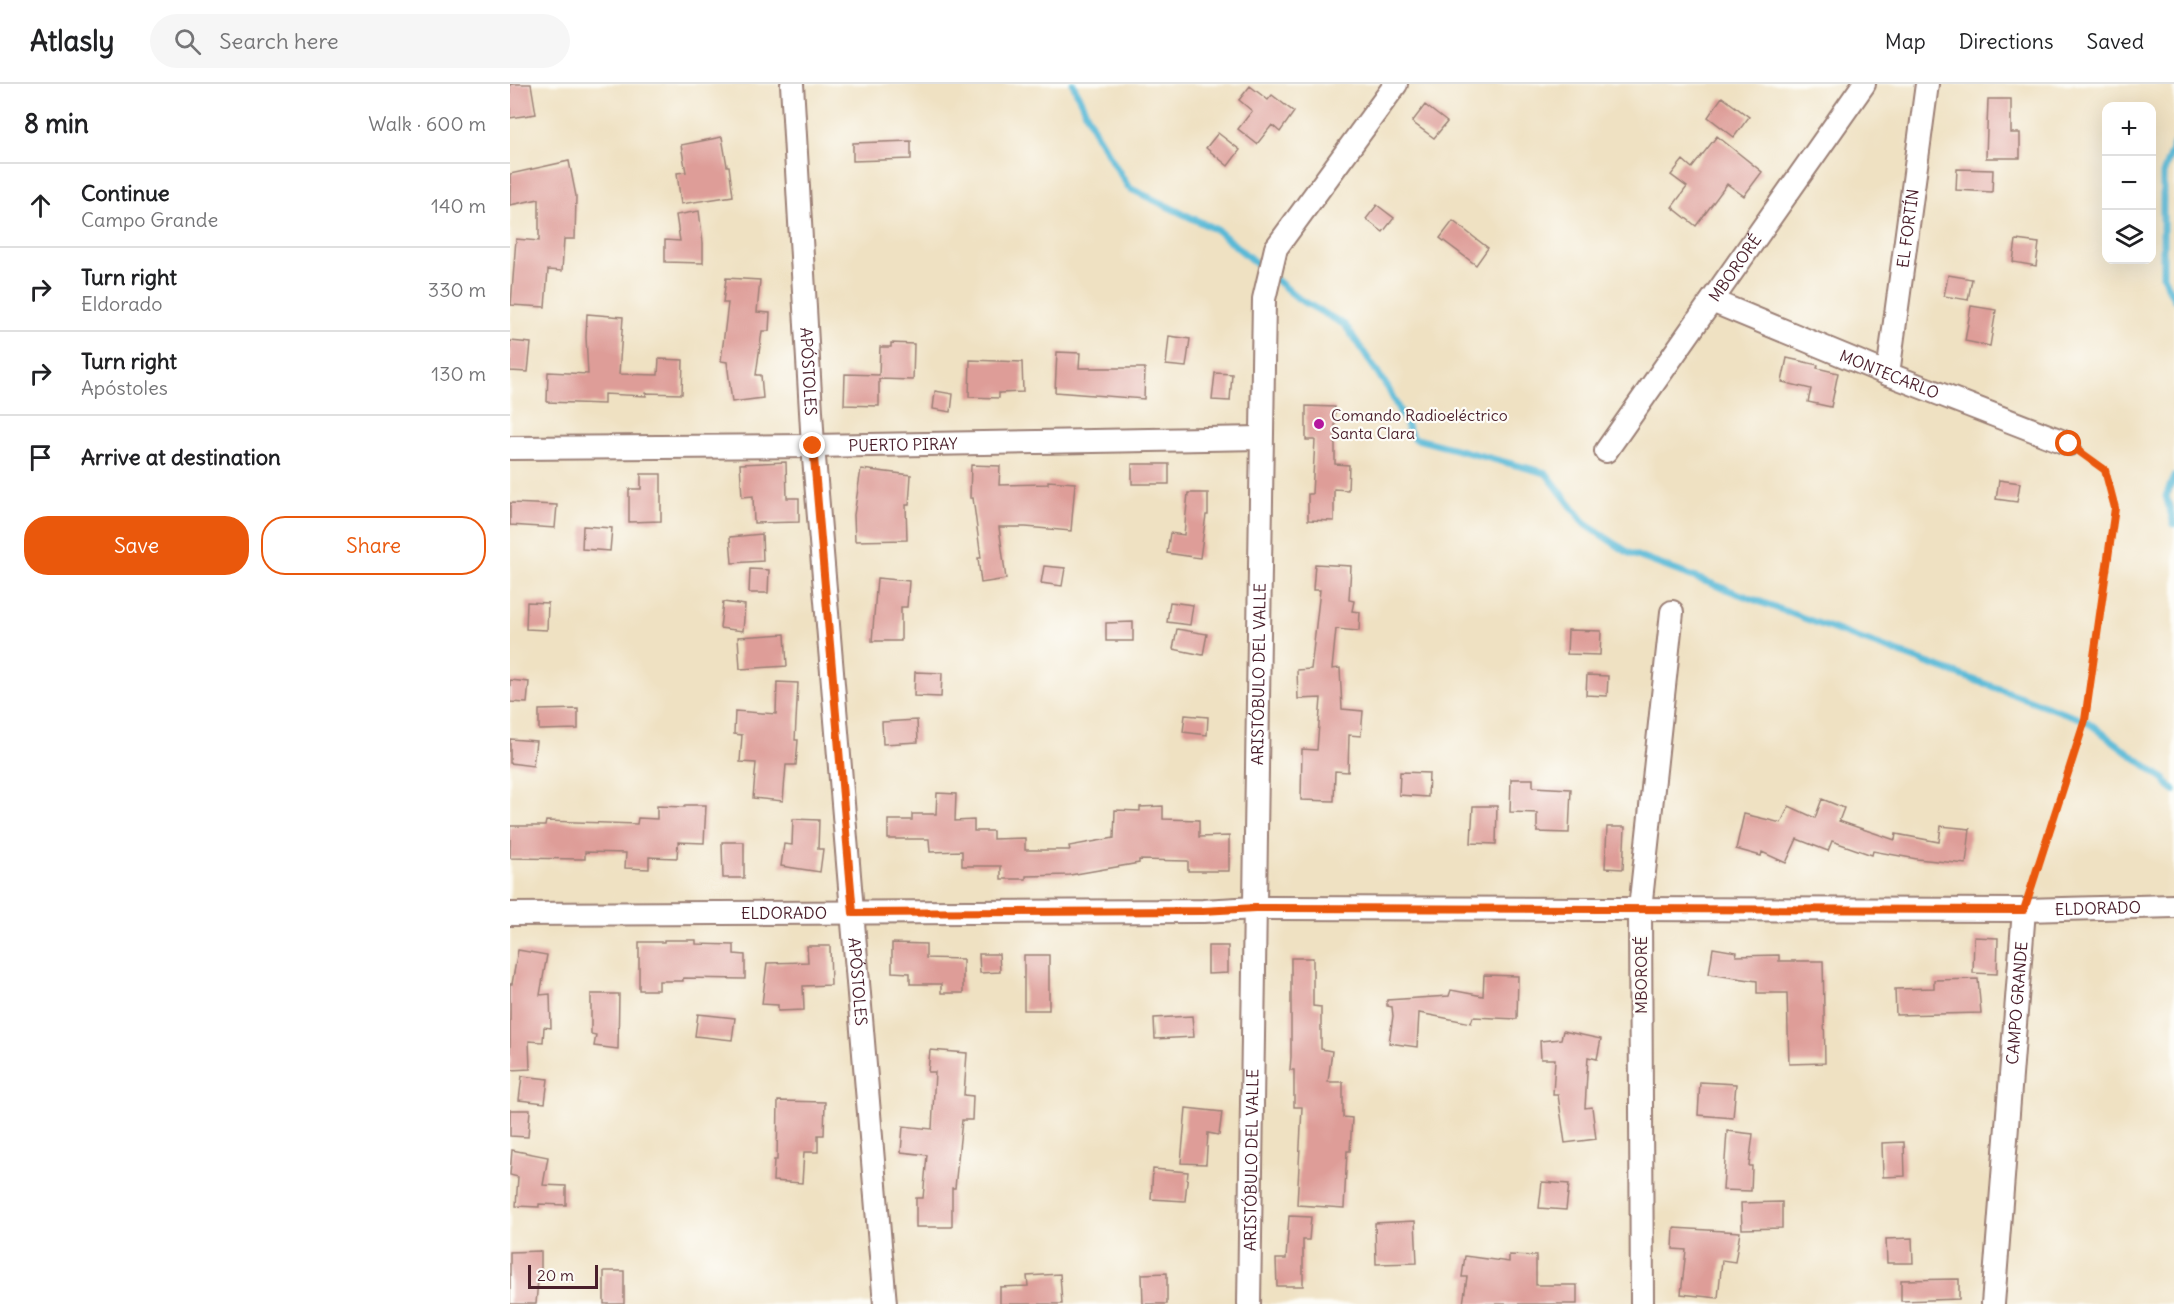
<!DOCTYPE html>
<meta charset="utf-8">
<style>
:root{--surface:#fff;--page:#f6f6f6;--text:#202124;--muted:#757577;--line:#e0e0e0;--accent:#ea580c}
body{margin:0;font-family:Delius,sans-serif;background:var(--page);color:var(--text)}
.controls{position:absolute;right:18px;top:18px;display:grid;overflow:hidden;border-radius:12px;box-shadow:0 6px 24px #0002}
.controls button{width:54px;height:54px;display:grid;place-items:center;padding:0;border:0;border-bottom:2px solid var(--line);background:var(--surface);color:var(--text);font:30px sans-serif}
.scale{position:absolute;left:18px;bottom:15px;width:70px;box-sizing:border-box;padding-left:6px;border:3px solid #4a1f2b;border-top:0;font-size:16px;line-height:21px;white-space:nowrap;color:#4a1f2b;-webkit-text-stroke:4px #fdfcf7;paint-order:stroke}
.stop{position:absolute;width:18px;height:18px;margin:-14px;border:4px solid #ea580c;border-radius:50%;background:#fff}
.stop.end{background:#ea580c;border-color:#fff;box-shadow:0 2px 6px #0008}
.list{margin:0;padding:0;list-style:none}
h2{display:flex;justify-content:space-between;align-items:center;height:78px;margin:0;padding:0 24px;font-size:26px}
h2 small{font-size:20px;font-weight:400;color:var(--muted)}
.list li{display:grid;grid-template-columns:39px 1fr auto;gap:18px;align-items:center;box-sizing:border-box;height:84px;padding:0 24px;border-top:2px solid var(--line)}
.list b{display:block;font-size:22px;white-space:nowrap}
.list p{margin:0;font-size:20px;white-space:nowrap;color:var(--muted)}
.list em{font-size:20px;font-style:normal;color:var(--muted)}
.actions{display:flex;gap:12px;padding:18px 24px}
.actions a{flex:1;padding:14px 0;border:2px solid var(--accent);border-radius:24px;text-align:center;font-size:21px;color:var(--accent)}
.actions .main{background:var(--accent);color:#fff}
.icon{flex:none;width:33px;height:33px;fill:none;stroke:currentColor;stroke-width:2;stroke-linecap:round;stroke-linejoin:round}
.map{position:relative;flex:none;width:1664px;height:1220px;overflow:hidden}
header{display:flex;align-items:center;gap:36px;box-sizing:border-box;height:84px;padding:0 30px;background:var(--surface);border-bottom:2px solid var(--line)}
header strong{font-size:28px}
nav{display:flex;gap:33px;margin-inline-start:auto;font-size:21px}
.search{width:420px;height:54px;background:var(--page);display:flex;align-items:center;gap:15px;box-sizing:border-box;padding:0 21px;border-radius:33px;color:var(--muted);font-size:22px}
main{display:flex}
aside{flex:1;background:var(--surface)}
.map>svg:first-child{display:block}
.lines{fill:none;stroke-linecap:round;stroke-linejoin:round}
.stream{stroke:#59b9d7;stroke-width:7}
.building{fill:#de9d98}
.street-casing{stroke:#9c8076;stroke-width:26}
.path{stroke:#9c8076;stroke-width:4;stroke-dasharray:4.5 4.5;stroke-linecap:butt}
.street{stroke:#fff;stroke-width:22}
.route{stroke:#ea580c;stroke-width:8}
.poi-dot{fill:#b5179e;stroke:#fdfcf7;stroke-width:2}
.labels{text-anchor:middle;stroke-width:4.5;stroke-linejoin:round;paint-order:stroke}
.street-label{font-size:16px;fill:#4a1f2b;stroke:#fdfcf7}
.poi-label{font-size:16px;fill:#4a1f2b;stroke:#fdfcf7;text-anchor:start}
</style>
<header>
<strong>Atlasly</strong>
<div class="search"><svg class="icon" aria-label="search" viewBox="0 0 24 24"><circle cx="10" cy="10" r="6"/><path d="M15 15l6 6"/></svg>Search here</div>
<nav><a>Map</a><a>Directions</a><a>Saved</a></nav>
</header>
<main>
<aside>
<h2>8 min<small>Walk · 600 m</small></h2>
<ul class="list">
<li><svg class="icon" aria-label="ahead" viewBox="0 0 24 24"><path d="M12 20V5M6 11l6-6 6 6"/></svg><div><b>Continue</b><p>Campo Grande</p></div><em>140 m</em></li>
<li><svg class="icon" aria-label="right" viewBox="0 0 24 24"><path d="M7 20v-9h11M14 6l5 5-5 5"/></svg><div><b>Turn right</b><p>Eldorado</p></div><em>330 m</em></li>
<li><svg class="icon" aria-label="right" viewBox="0 0 24 24"><path d="M7 20v-9h11M14 6l5 5-5 5"/></svg><div><b>Turn right</b><p>Apóstoles</p></div><em>130 m</em></li>
<li><svg class="icon" aria-label="arrive" viewBox="0 0 24 24"><path d="M6 21V4h12l-3 4 3 4H6"/></svg><div><b>Arrive at destination</b></div></li>
</ul>
<div class="actions"><a class="main">Save</a><a>Share</a></div>
</aside>
<div class="map">
<svg width="1664" height="1220" viewBox="0 0 1664 1220">
<rect width="100%" height="100%" fill="#fdfcf7"/>
<filter id="ink" filterUnits="userSpaceOnUse"><feTurbulence type="fractalNoise" baseFrequency=".0167" numOctaves="2"/><feDisplacementMap in="SourceGraphic" scale="12" xChannelSelector="R" yChannelSelector="G"/><feConvolveMatrix kernelMatrix="1 2 1 2 8 2 1 2 1" color-interpolation-filters="sRGB"/></filter>
<filter id="wash" filterUnits="userSpaceOnUse"><feTurbulence type="fractalNoise" baseFrequency=".008" numOctaves="4" result="noise"/><feDisplacementMap in="SourceGraphic" scale="24" xChannelSelector="R" yChannelSelector="G"/><feGaussianBlur stdDeviation="1.35" result="paint"/><feColorMatrix in="noise" values="0 0 0 0 0 0 0 0 0 0 0 0 0 0 0 0 0 1.4 0 .05"/><feComposite in="paint" operator="in"/></filter>
<g filter="url(#wash)">
<rect width="100%" height="100%" fill="#efe1c2"/>
<g class="lines">
<path class="stream" d="M 563,0 L 586,50 L 619,104 L 707,146 L 755,187
M 1664,60 L 1653,90 L 1653,192 L 1664,215
M 764,194 L 789,215 L 835,241 L 878,304 L 903,354 L 1036,389 L 1075,440 L 1119,469 L 1334,549 L 1575,636 L 1654,695 L 1664,707
M 1664,393 L 1656,412 L 1664,440"/>
</g>
<g id="blocks">
<path class="building" d="M 0,0 L 21,0 L 26,30 L 0,34 Z
M 740,2 L 758,16 L 762,11 L 784,28 L 770,48 L 762,41 L 747,60 L 728,45 L 742,27 L 729,16 Z
M 1212,13 L 1239,33 L 1224,53 L 1198,33 Z
M 1478,15 L 1501,15 L 1501,49 L 1510,49 L 1510,74 L 1476,74 Z
M 915,21 L 937,38 L 924,54 L 902,38 Z
M 708,49 L 730,66 L 718,82 L 696,64 Z
M 1207,52 L 1252,88 L 1234,112 L 1217,100 L 1186,142 L 1162,123 L 1177,103 L 1161,91 L 1173,76 L 1182,84 Z
M 212,53 L 217,82 L 219,82 L 223,112 L 171,120 L 167,89 L 176,88 L 171,61 Z
M 401,57 L 401,75 L 343,77 L 343,59 Z
M 59,77 L 66,112 L 65,155 L 54,155 L 52,187 L 38,186 L 35,223 L 1,221 L 6,155 L 29,157 L 29,115 L 0,121 L 0,90 Z
M 1447,85 L 1483,86 L 1482,108 L 1446,106 Z
M 867,121 L 884,134 L 873,148 L 856,135 Z
M 189,127 L 193,159 L 193,179 L 155,178 L 155,156 L 170,157 L 166,131 Z
M 943,137 L 978,164 L 966,181 L 930,154 Z
M 1506,156 L 1529,159 L 1526,182 L 1503,178 Z
M 1438,191 L 1462,195 L 1458,216 L 1434,212 Z
M 216,194 L 250,196 L 247,228 L 260,229 L 259,247 L 252,247 L 246,291 L 251,291 L 253,314 L 222,318 L 217,278 L 211,277 L 218,219 L 213,219 Z
M 1461,222 L 1486,226 L 1480,262 L 1455,257 Z
M 77,230 L 113,233 L 109,290 L 148,291 L 149,275 L 173,276 L 172,310 L 136,309 L 136,312 L 94,310 L 94,320 L 37,318 L 38,288 L 78,290 L 76,253 Z
M 659,252 L 680,255 L 676,283 L 656,281 Z
M 0,257 L 21,259 L 18,288 L 0,287 Z
M 381,259 L 404,260 L 403,296 L 369,295 L 369,322 L 334,321 L 335,290 L 369,291 L 370,263 L 381,263 Z
M 547,268 L 570,269 L 569,284 L 635,284 L 634,315 L 545,308 Z
M 1277,274 L 1308,281 L 1307,284 L 1328,289 L 1321,323 L 1298,318 L 1301,305 L 1272,298 Z
M 460,276 L 512,278 L 513,308 L 489,309 L 489,314 L 459,313 Z
M 705,289 L 722,290 L 720,317 L 702,316 Z
M 425,307 L 443,310 L 441,328 L 423,325 Z
M 796,322 L 825,323 L 825,380 L 839,381 L 838,406 L 824,405 L 824,437 L 798,436 L 798,410 L 802,410 L 805,356 L 796,356 Z
M 276,378 L 277,414 L 289,414 L 289,438 L 244,439 L 243,412 L 232,413 L 230,380 Z
M 622,380 L 659,380 L 659,400 L 622,400 Z
M 461,381 L 490,382 L 489,401 L 538,400 L 538,397 L 565,399 L 561,447 L 516,443 L 489,443 L 496,495 L 471,499 L 468,474 L 471,474 L 463,414 L 460,414 Z
M 351,385 L 401,391 L 399,421 L 396,421 L 397,456 L 345,457 L 344,431 Z
M 131,390 L 151,390 L 151,437 L 119,438 L 119,405 L 131,405 Z
M 1489,396 L 1510,399 L 1507,418 L 1486,415 Z
M 678,409 L 698,409 L 698,431 L 696,431 L 690,474 L 657,469 L 660,449 L 674,451 Z
M 0,419 L 47,421 L 45,444 L 0,441 Z
M 73,442 L 102,444 L 100,467 L 72,465 Z
M 252,450 L 253,477 L 222,479 L 220,453 Z
M 805,480 L 841,482 L 839,516 L 844,517 L 842,527 L 850,528 L 849,547 L 826,545 L 822,585 L 830,584 L 832,625 L 853,627 L 851,652 L 839,651 L 838,688 L 825,687 L 824,717 L 791,716 L 792,665 L 807,666 L 811,614 L 788,615 L 787,586 L 801,585 L 810,506 L 803,506 Z
M 534,482 L 555,484 L 552,502 L 531,499 Z
M 240,485 L 259,486 L 258,509 L 239,509 Z
M 367,494 L 399,497 L 397,523 L 391,523 L 391,557 L 362,557 Z
M 17,518 L 38,519 L 37,546 L 16,545 Z
M 213,518 L 235,521 L 233,547 L 210,544 Z
M 660,518 L 683,521 L 680,541 L 657,538 Z
M 623,538 L 623,557 L 596,557 L 596,539 Z
M 667,545 L 697,550 L 693,571 L 663,565 Z
M 1058,546 L 1091,547 L 1090,571 L 1057,570 Z
M 275,550 L 277,582 L 230,585 L 228,553 Z
M 405,588 L 432,589 L 431,613 L 404,612 Z
M 1077,591 L 1098,592 L 1097,612 L 1076,611 Z
M 0,596 L 19,598 L 17,619 L 0,618 Z
M 267,598 L 288,599 L 285,656 L 288,656 L 286,681 L 276,681 L 273,717 L 243,714 L 246,679 L 230,678 L 232,651 L 224,650 L 225,627 L 266,630 Z
M 68,625 L 68,645 L 29,646 L 29,626 Z
M 675,631 L 698,633 L 697,651 L 673,648 Z
M 407,636 L 408,658 L 373,660 L 372,638 Z
M 0,655 L 26,657 L 23,682 L 0,679 Z
M 890,688 L 919,689 L 918,713 L 889,711 Z
M 1001,695 L 1023,695 L 1023,703 L 1061,705 L 1059,749 L 1027,748 L 1027,729 L 1000,728 Z
M 427,709 L 446,710 L 445,737 L 464,736 L 464,747 L 483,747 L 483,755 L 515,754 L 515,766 L 560,766 L 559,762 L 604,754 L 605,726 L 630,727 L 630,723 L 653,722 L 653,735 L 689,736 L 689,753 L 719,752 L 719,787 L 678,787 L 678,777 L 629,776 L 629,779 L 560,791 L 516,792 L 516,795 L 491,795 L 491,782 L 452,782 L 452,767 L 420,768 L 419,755 L 378,755 L 378,736 L 402,736 L 402,730 L 426,730 Z
M 1312,715 L 1334,724 L 1329,737 L 1385,756 L 1386,750 L 1429,758 L 1431,742 L 1460,745 L 1456,780 L 1407,775 L 1363,767 L 1362,771 L 1322,757 L 1318,767 L 1287,755 L 1276,779 L 1252,768 L 1251,772 L 1226,765 L 1234,730 L 1271,739 L 1279,722 L 1305,734 Z
M 175,721 L 196,721 L 194,759 L 168,758 L 167,774 L 139,773 L 139,785 L 115,784 L 116,769 L 75,768 L 75,775 L 0,774 L 0,742 L 35,742 L 36,737 L 127,740 L 128,734 L 147,735 L 147,722 L 175,723 Z
M 963,722 L 987,722 L 986,760 L 961,759 Z
M 283,735 L 309,736 L 308,765 L 313,765 L 310,788 L 271,782 L 274,760 L 282,761 Z
M 1097,743 L 1115,743 L 1113,785 L 1095,784 Z
M 212,758 L 234,758 L 234,794 L 213,794 Z
M 1464,853 L 1488,854 L 1487,890 L 1463,889 Z
M 154,856 L 186,856 L 186,860 L 224,861 L 224,870 L 235,871 L 235,895 L 173,894 L 173,897 L 149,897 L 149,906 L 129,906 L 129,858 L 154,858 Z
M 382,859 L 416,860 L 416,874 L 453,875 L 453,909 L 431,909 L 431,900 L 400,900 L 400,889 L 382,888 Z
M 297,862 L 320,862 L 321,901 L 293,902 L 294,926 L 268,927 L 268,921 L 252,920 L 257,879 L 298,878 Z
M 698,862 L 718,862 L 718,889 L 698,890 Z
M 1203,864 L 1227,868 L 1226,872 L 1269,871 L 1269,877 L 1313,877 L 1315,979 L 1279,980 L 1277,909 L 1247,909 L 1247,897 L 1199,890 Z
M 8,866 L 37,871 L 30,911 L 40,910 L 41,944 L 34,943 L 33,958 L 19,957 L 20,985 L 0,986 L 0,900 L 2,900 Z
M 469,870 L 489,870 L 490,888 L 470,889 Z
M 514,871 L 539,871 L 539,926 L 514,926 Z
M 781,874 L 803,874 L 803,922 L 811,923 L 811,965 L 822,967 L 818,998 L 833,998 L 833,1033 L 842,1034 L 840,1067 L 837,1067 L 834,1124 L 787,1121 L 792,1023 L 784,1023 L 784,986 L 780,986 L 781,973 Z
M 974,891 L 1008,892 L 1007,935 L 963,933 L 961,939 L 909,929 L 907,963 L 879,959 L 883,932 L 882,923 L 877,922 L 877,916 L 939,912 L 941,906 L 973,912 Z
M 1468,895 L 1471,929 L 1386,931 L 1385,905 L 1424,904 L 1424,896 Z
M 81,910 L 109,910 L 108,965 L 84,962 L 86,951 L 81,950 Z
M 188,930 L 225,934 L 222,956 L 185,952 Z
M 682,932 L 684,953 L 645,955 L 644,934 Z
M 1053,947 L 1091,955 L 1087,975 L 1078,973 L 1075,1024 L 1082,1023 L 1086,1055 L 1055,1059 L 1048,1011 L 1043,1011 L 1045,975 L 1031,975 L 1030,957 L 1051,955 Z
M 420,966 L 457,969 L 454,1011 L 463,1012 L 462,1036 L 452,1036 L 445,1104 L 442,1104 L 442,1143 L 406,1143 L 406,1114 L 413,1114 L 417,1071 L 391,1068 L 393,1042 L 422,1045 L 425,988 L 418,988 Z
M 12,992 L 38,995 L 35,1019 L 9,1016 Z
M 1190,998 L 1226,1000 L 1223,1034 L 1188,1031 Z
M 268,1017 L 315,1018 L 314,1051 L 308,1051 L 308,1068 L 294,1068 L 292,1099 L 263,1097 L 264,1076 L 267,1076 Z
M 676,1024 L 712,1028 L 709,1051 L 698,1049 L 696,1080 L 671,1079 Z
M 0,1026 L 20,1026 L 18,1053 L 0,1052 Z
M 1217,1047 L 1243,1050 L 1239,1082 L 1242,1082 L 1241,1107 L 1213,1106 Z
M 1394,1058 L 1395,1092 L 1373,1093 L 1372,1059 Z
M 2,1066 L 38,1073 L 33,1101 L 56,1102 L 56,1121 L 29,1120 L 29,1123 L 6,1122 L 8,1093 L 0,1091 Z
M 643,1085 L 678,1088 L 675,1117 L 641,1115 Z
M 1032,1098 L 1059,1100 L 1056,1126 L 1029,1124 Z
M 1272,1118 L 1272,1144 L 1232,1145 L 1231,1119 Z
M 779,1132 L 801,1133 L 799,1156 L 793,1156 L 793,1202 L 767,1202 L 766,1175 L 776,1175 Z
M 905,1137 L 907,1179 L 866,1180 L 865,1139 Z
M 1164,1144 L 1230,1148 L 1225,1178 L 1212,1176 L 1208,1214 L 1171,1210 L 1176,1166 L 1163,1165 Z
M 1402,1154 L 1403,1179 L 1377,1179 L 1376,1155 Z
M 31,1167 L 31,1196 L 28,1196 L 26,1220 L 0,1220 L 0,1168 Z
M 999,1171 L 1026,1172 L 1026,1201 L 1067,1201 L 1067,1220 L 953,1220 L 957,1193 L 952,1193 L 955,1172 L 999,1178 Z
M 94,1187 L 114,1187 L 114,1220 L 94,1220 Z
M 657,1189 L 657,1220 L 633,1220 L 632,1190 Z
M 550,1190 L 552,1220 L 490,1220 L 490,1203 L 518,1202 L 517,1192 Z
M 1449,1195 L 1449,1215 L 1391,1217 L 1391,1196 Z"/>
</g>
</g>
<g filter="url(#ink)">
<use href="#blocks" fill-opacity="0" stroke="#9c8076" stroke-width="1.5"/>
<g class="lines">
<defs>
<g id="street">
<path id="s1" d="M 282,0 L 303,362 L 375,1220"/>
<path id="s2" d="M 1202,217 L 1378,290 L 1559,360"/>
<path id="s3" d="M 1378,290 L 1417,0"/>
<path id="s4" d="M 0,364 L 303,362 L 751,354"/>
<path id="s5" d="M 1096,367 L 1354,0"/>
<path id="s6" d="M 0,830 L 693,827 L 745,824 L 1514,826 L 1664,822"/>
<path id="s7" d="M 739,1220 L 754,215 L 766,164 L 886,0"/>
<path d="M 1132,1220 L 1130,825 L 1162,528"/>
<path id="s8" d="M 1483,1220 L 1514,826"/>
</g>
</defs>
<use href="#street" class="street-casing"/>
<path class="path" d="M 1522,803 L 1575,636 L 1605,424 L 1595,385 L 1577,373"/>
<use href="#street" class="street"/>
</g>
</g>
<g class="lines" filter="url(#ink)">
<path class="route" d="M 303,362 L 343,829 L 693,827 L 745,824 L 1514,826 L 1575,636 L 1605,424 L 1595,386 L 1559,360"/>
</g>
<circle class="poi-dot" cx="809" cy="340" r="6"/>
<g class="labels">
<g class="street-label">
<text dy="6" stroke="none"><textPath href="#s3" startOffset="147">EL FORTÍN</textPath></text>
<text dy="6" stroke="none"><textPath href="#s5" startOffset="224">MBORORÉ</textPath></text>
<text dy="6" stroke="none"><textPath href="#s1" startOffset="288">APÓSTOLES</textPath></text>
<text dy="6" stroke="none"><textPath href="#s2" startOffset="192">MONTECARLO</textPath></text>
<text dy="6" stroke="none"><textPath href="#s4" startOffset="393">PUERTO PIRAY</textPath></text>
<text dy="6" stroke="none"><textPath href="#s7" startOffset="630">ARISTÓBULO DEL VALLE</textPath></text>
<text dy="6" stroke="none"><textPath href="#s6" startOffset="1588">ELDORADO</textPath></text>
<text dy="6" stroke="none"><textPath href="#s6" startOffset="274">ELDORADO</textPath></text>
<text transform="translate(1131 891) rotate(-90)" y="6">MBORORÉ</text>
<text dy="6" stroke="none"><textPath href="#s1" startOffset="900">APÓSTOLES</textPath></text>
<text dy="6" stroke="none"><textPath href="#s8" startOffset="302">CAMPO GRANDE</textPath></text>
<text dy="6" stroke="none"><textPath href="#s7" startOffset="144">ARISTÓBULO DEL VALLE</textPath></text>
</g>
<g class="poi-label">
<text x="821" y="337">Comando Radioeléctrico<tspan x="821" dy="18">Santa Clara</tspan></text>
</g>
</g>
</svg>
<div class="controls">
<button>+</button>
<button>−</button>
<button><svg class="icon" aria-label="layers" viewBox="0 0 24 24"><path d="M12 4l9 5-9 5-9-5zM3 14l9 5 9-5"/></svg></button>
</div>
<div class="scale">20 m</div>
<div class="stop" style="left:1559px;top:360px"></div>
<div class="stop end" style="left:303px;top:362px"></div>
</div>
</main>
